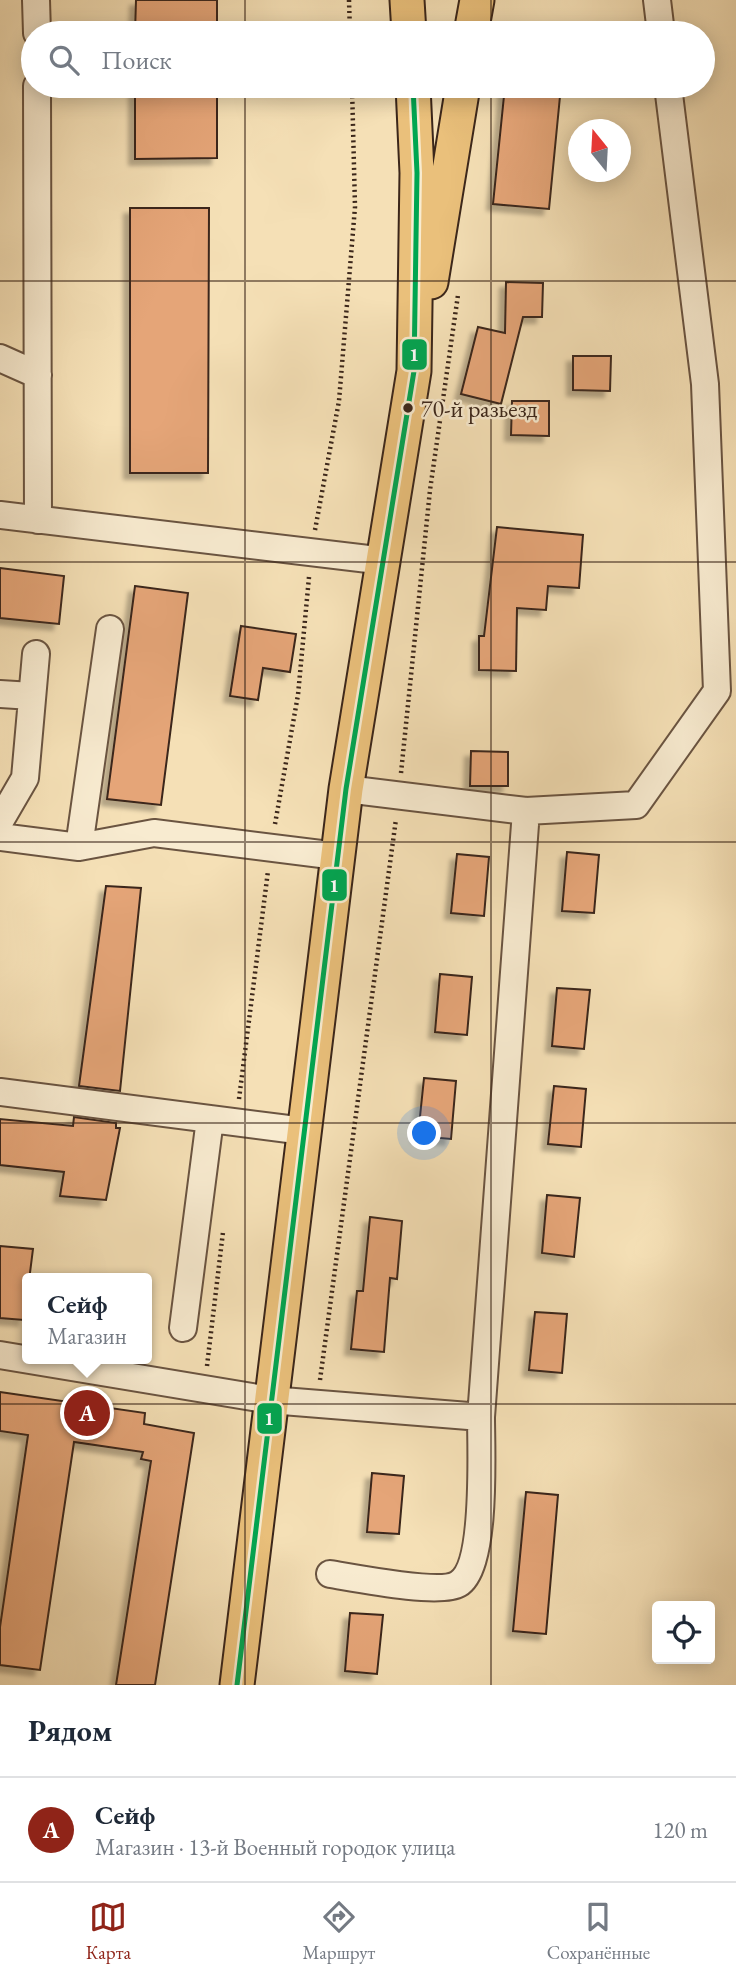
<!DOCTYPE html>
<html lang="ru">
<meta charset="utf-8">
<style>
:root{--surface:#fff;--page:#f2f2f3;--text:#1f2937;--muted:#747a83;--line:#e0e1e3;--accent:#8f2418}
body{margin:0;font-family:"EB Garamond",serif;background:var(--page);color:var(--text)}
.controls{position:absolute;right:21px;bottom:21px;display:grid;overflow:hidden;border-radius:7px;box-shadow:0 4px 18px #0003}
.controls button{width:63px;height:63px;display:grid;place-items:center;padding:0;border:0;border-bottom:2px solid var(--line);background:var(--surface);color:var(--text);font:35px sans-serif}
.compass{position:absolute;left:568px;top:119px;width:63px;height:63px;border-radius:50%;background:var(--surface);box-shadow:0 4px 18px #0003;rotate:342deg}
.you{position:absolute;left:425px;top:1134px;width:24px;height:24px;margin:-18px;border:5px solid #fff;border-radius:50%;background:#1a73e8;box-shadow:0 0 0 10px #1a73e833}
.badge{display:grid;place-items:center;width:46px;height:46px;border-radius:50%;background:var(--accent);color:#fff;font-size:23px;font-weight:700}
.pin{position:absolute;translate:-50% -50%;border:4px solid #fff;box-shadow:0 2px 7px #0006}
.popup{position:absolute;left:22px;top:1273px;width:130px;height:91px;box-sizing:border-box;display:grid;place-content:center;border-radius:7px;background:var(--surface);filter:drop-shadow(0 2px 5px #0005);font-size:23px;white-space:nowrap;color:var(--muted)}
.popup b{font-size:26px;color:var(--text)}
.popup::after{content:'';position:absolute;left:50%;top:100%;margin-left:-14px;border:14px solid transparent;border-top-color:var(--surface)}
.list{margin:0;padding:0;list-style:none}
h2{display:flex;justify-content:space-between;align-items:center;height:91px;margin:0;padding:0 28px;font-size:30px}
h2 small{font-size:23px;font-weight:400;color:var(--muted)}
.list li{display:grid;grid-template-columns:46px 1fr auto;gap:21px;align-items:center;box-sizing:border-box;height:105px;padding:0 28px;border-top:2px solid var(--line)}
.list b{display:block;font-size:26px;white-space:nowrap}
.list p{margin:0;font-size:23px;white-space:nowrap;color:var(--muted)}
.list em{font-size:23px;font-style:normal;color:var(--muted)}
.icon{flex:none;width:38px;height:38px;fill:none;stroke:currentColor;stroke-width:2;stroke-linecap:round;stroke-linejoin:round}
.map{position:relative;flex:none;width:736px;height:1685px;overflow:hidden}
.search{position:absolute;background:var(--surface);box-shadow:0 4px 18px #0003;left:21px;right:21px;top:21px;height:77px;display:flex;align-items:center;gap:18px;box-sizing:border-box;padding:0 24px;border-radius:38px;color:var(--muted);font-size:26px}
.sheet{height:196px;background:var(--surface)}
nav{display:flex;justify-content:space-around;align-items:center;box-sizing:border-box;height:98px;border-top:2px solid var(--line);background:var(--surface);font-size:19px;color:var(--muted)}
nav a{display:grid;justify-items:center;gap:4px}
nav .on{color:var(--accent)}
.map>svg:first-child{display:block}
.building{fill:#e5a578;stroke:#3b261a;stroke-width:2;filter:url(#shadow)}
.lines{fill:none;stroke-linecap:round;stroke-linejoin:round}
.minor-casing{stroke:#6a5441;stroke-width:30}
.major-casing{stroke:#3b261a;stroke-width:37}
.path{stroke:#3b261a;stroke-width:4.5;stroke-dasharray:2 3.5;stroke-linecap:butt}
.minor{stroke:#f8ebd0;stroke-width:26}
.major{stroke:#eac07b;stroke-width:33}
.bus-1-casing{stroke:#f8ebd0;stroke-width:10}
.bus-1{stroke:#00a651;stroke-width:5}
.grid{fill:none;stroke:#3b261a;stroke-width:2;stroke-opacity:0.55}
.bus-dot{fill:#3b261a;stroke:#f8ebd0;stroke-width:2.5}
.labels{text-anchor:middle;stroke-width:5;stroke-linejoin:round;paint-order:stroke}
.bus-label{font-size:24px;fill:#3b261a;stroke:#f8ebd0;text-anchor:start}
.line-badge{stroke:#f8ebd0;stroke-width:2.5}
.badge-label{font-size:19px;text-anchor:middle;font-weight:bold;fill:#fff}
</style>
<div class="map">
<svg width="736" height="1685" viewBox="0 0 736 1685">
<defs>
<filter id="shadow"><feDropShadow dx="-6" dy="6" stdDeviation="2" flood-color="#0004"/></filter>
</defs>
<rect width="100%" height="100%" fill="#f5e0b6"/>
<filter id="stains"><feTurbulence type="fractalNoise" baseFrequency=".00286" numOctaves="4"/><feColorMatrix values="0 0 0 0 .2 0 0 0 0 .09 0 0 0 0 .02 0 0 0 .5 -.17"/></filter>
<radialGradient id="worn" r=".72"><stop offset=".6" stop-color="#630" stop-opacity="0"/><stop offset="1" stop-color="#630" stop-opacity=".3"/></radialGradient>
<path class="building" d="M 136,0 L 217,0 L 217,33 L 135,33 Z
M 135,86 L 217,86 L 217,158 L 135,159 Z
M 505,86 L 561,86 L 549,209 L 493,204 Z
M 130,208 L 209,208 L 208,473 L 130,473 Z
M 506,282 L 543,283 L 542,317 L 523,317 L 501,404 L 461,394 L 478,327 L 505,333 Z
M 573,356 L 611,356 L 610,391 L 573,390 Z
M 512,401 L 549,401 L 549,436 L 511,435 Z
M 497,527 L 583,535 L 579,588 L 548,586 L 546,610 L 517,608 L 516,671 L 479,670 L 479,636 L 484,636 Z
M 0,568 L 64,576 L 59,624 L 0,618 Z
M 135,586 L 188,593 L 161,805 L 107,799 Z
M 241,626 L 296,634 L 290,672 L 263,668 L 258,700 L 230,696 Z
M 471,751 L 508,752 L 508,786 L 470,786 Z
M 567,852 L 599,855 L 594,913 L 562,911 Z
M 457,854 L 489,857 L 484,916 L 451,913 Z
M 106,886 L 141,888 L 120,1091 L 79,1086 Z
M 440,974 L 472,977 L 467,1035 L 435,1032 Z
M 557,988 L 590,990 L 584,1049 L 552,1046 Z
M 424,1078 L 456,1081 L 451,1139 L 418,1136 Z
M 554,1086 L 586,1089 L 581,1147 L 548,1144 Z
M 74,1117 L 116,1123 L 116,1128 L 120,1128 L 106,1200 L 60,1196 L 64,1172 L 0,1165 L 0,1119 L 73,1126 Z
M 547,1195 L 580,1198 L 574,1257 L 542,1253 Z
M 370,1217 L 402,1221 L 397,1279 L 390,1278 L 384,1352 L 351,1349 L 357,1291 L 363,1291 Z
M 0,1246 L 33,1249 L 24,1320 L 0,1318 Z
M 535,1312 L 567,1314 L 562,1373 L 529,1370 Z
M 0,1392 L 145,1413 L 144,1424 L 194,1433 L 155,1685 L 116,1685 L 151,1461 L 141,1459 L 143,1452 L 74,1442 L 40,1670 L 0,1665 L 0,1627 L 28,1435 L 0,1431 Z
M 372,1473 L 404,1476 L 399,1534 L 367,1532 Z
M 526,1492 L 558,1495 L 546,1634 L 513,1631 Z
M 350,1613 L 383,1615 L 377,1674 L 345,1671 Z"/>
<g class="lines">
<defs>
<path id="minor" d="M 36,0 L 37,33
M 657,0 L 661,33
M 37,86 L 38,520
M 0,358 L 38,375
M 0,515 L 385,561
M 0,694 L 32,696
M 526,811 L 636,805 L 717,691 L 705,384 L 668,86
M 0,821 L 25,778 L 36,654
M 0,837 L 79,847 L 154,833 L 337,856
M 79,847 L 110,629
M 0,1092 L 304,1131
M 183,1328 L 210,1119
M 0,1355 L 270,1400 L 481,1417 L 526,811 L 346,789
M 330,1574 C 355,1578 440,1595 458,1584 C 487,1567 481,1449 481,1417"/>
<path id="major" d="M 407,0 L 409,33
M 471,33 L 477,0
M 431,282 L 463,86
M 237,1685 L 346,789 L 414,371 L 417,173 L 413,86"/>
</defs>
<use href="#minor" class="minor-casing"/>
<use href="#major" class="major-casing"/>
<path class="path" d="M 349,0 L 350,33
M 315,530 L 339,401 L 355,207 L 352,86
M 401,773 L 430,490 L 458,295
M 275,824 L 298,695 L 309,577
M 239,1099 L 268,871
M 207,1366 L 223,1232
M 320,1380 L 396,819"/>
<use href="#minor" class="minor"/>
<use href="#major" class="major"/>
<defs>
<path id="bus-1" d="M 237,1685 L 346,789 L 414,371 L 417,173 L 413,86"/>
</defs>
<use href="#bus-1" class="bus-1-casing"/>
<use href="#bus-1" class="bus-1"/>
</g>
<path class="grid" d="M 245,0 L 245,33M 491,0 L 491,33M 245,86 L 245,1685M 491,86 L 491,1685M 0,281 L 736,281M 0,562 L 736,562M 0,842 L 736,842M 0,1123 L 736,1123M 0,1404 L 736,1404"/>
<circle class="bus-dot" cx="408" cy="408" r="6"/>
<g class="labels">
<g class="bus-label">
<text x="421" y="417">70-й разьезд</text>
</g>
</g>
<g class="line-badge">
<rect x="401" y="338" width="27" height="33" rx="7" fill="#00a651"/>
<rect x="321" y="868" width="27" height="34" rx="7" fill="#00a651"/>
<rect x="256" y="1402" width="27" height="33" rx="7" fill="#00a651"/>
</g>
<g class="badge-label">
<text x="414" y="361">1</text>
<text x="334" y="892">1</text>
<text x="269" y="1425">1</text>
</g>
<rect width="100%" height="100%" filter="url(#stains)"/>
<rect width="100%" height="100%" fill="url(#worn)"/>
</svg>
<div class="controls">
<button><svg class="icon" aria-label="locate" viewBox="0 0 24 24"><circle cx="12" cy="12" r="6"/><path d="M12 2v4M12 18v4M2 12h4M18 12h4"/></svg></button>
</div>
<svg class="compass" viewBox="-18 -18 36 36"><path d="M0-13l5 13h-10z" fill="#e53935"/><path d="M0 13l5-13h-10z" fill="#747a83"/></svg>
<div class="you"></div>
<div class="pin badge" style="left:87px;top:1413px">A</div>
<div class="popup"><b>Сейф</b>Магазин</div>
<div class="search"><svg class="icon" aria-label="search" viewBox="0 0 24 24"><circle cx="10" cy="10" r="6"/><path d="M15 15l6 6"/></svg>Поиск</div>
</div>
<section class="sheet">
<h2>Рядом<small></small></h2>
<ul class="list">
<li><span class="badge">A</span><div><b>Сейф</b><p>Магазин · 13-й Военный городок улица</p></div><em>120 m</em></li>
</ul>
</section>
<nav>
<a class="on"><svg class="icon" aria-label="map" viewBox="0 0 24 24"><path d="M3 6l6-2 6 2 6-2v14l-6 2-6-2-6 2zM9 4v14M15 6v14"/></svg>Карта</a>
<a><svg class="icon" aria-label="directions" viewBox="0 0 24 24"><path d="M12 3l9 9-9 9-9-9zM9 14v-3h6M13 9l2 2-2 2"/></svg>Маршрут</a>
<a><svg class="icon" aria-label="saved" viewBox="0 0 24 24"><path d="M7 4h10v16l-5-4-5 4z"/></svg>Сохранённые</a>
</nav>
